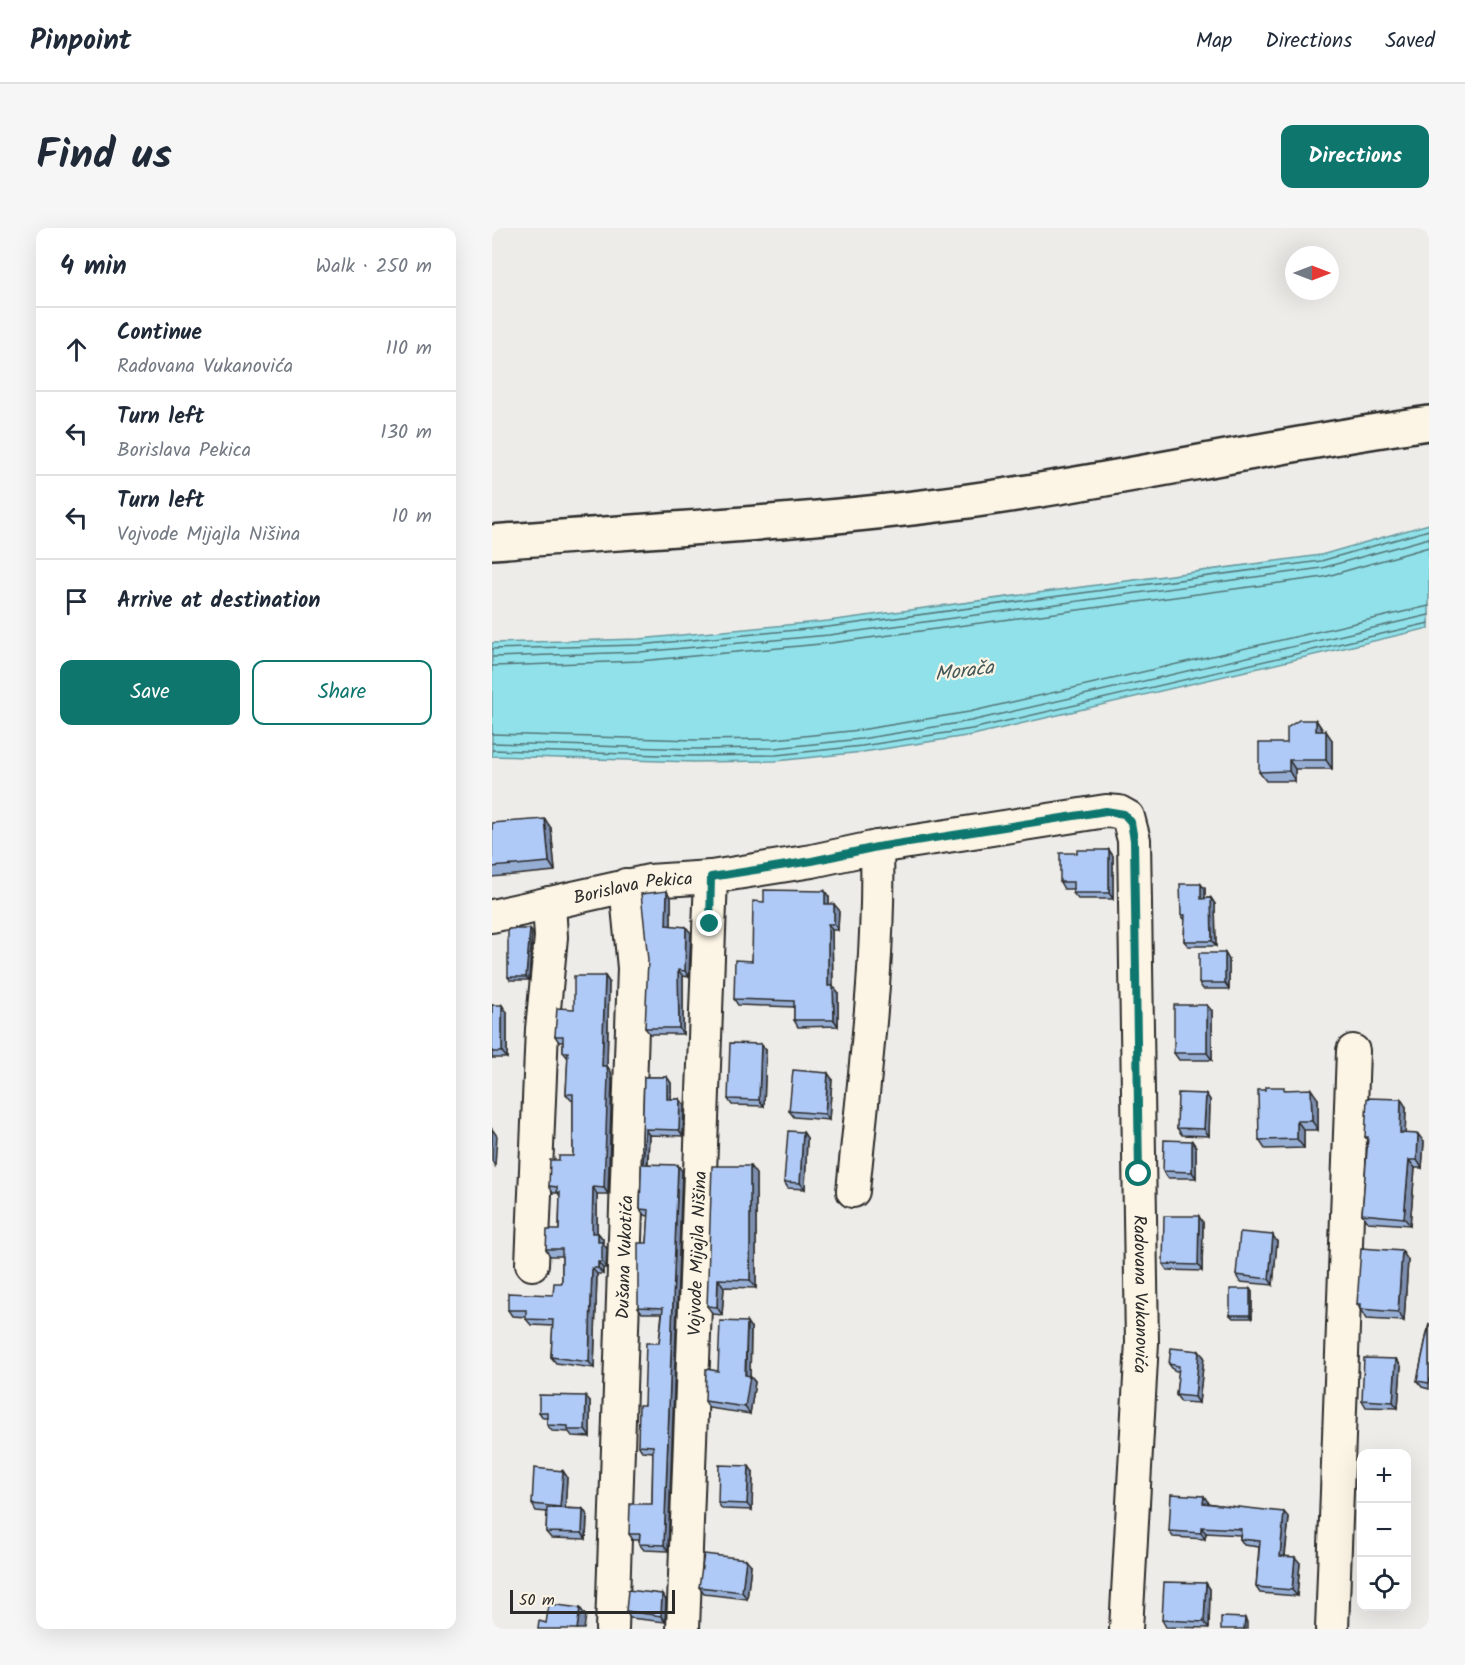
<!DOCTYPE html>
<meta charset="utf-8">
<style>
:root{--surface:#fff;--page:#f6f6f7;--text:#1f2937;--muted:#747a83;--line:#e0e1e3;--accent:#0f766e}
body{margin:0;font-family:Kalam,sans-serif;background:var(--page);color:var(--text)}
.controls{position:absolute;right:18px;bottom:18px;display:grid;overflow:hidden;border-radius:12px;box-shadow:0 6px 24px #0002}
.controls button{width:54px;height:54px;display:grid;place-items:center;padding:0;border:0;border-bottom:2px solid var(--line);background:var(--surface);color:var(--text);font:30px sans-serif}
.compass{position:absolute;left:793px;top:18px;width:54px;height:54px;border-radius:50%;background:var(--surface);box-shadow:0 6px 24px #0002;rotate:90deg}
.scale{position:absolute;left:18px;bottom:15px;width:165px;box-sizing:border-box;padding-left:6px;border:3px solid #2b2b2b;border-top:0;font-size:16px;line-height:21px;white-space:nowrap;color:#2b2b2b;-webkit-text-stroke:4px #fcf5e5;paint-order:stroke}
.stop{position:absolute;width:18px;height:18px;margin:-14px;border:4px solid #0f766e;border-radius:50%;background:#fff}
.stop.end{background:#0f766e;border-color:#fff;box-shadow:0 2px 6px #0008}
.list{margin:0;padding:0;list-style:none}
h2{display:flex;justify-content:space-between;align-items:center;height:78px;margin:0;padding:0 24px;font-size:26px}
h2 small{font-size:20px;font-weight:400;color:var(--muted)}
.list li{display:grid;grid-template-columns:39px 1fr auto;gap:18px;align-items:center;box-sizing:border-box;height:84px;padding:0 24px;border-top:2px solid var(--line)}
.list b{display:block;font-size:22px;white-space:nowrap}
.list p{margin:0;font-size:20px;white-space:nowrap;color:var(--muted)}
.list em{font-size:20px;font-style:normal;color:var(--muted)}
.actions{display:flex;gap:12px;padding:18px 24px}
.actions a{flex:1;padding:14px 0;border:2px solid var(--accent);border-radius:12px;text-align:center;font-size:21px;color:var(--accent)}
.actions .main{background:var(--accent);color:#fff}
.icon{flex:none;width:33px;height:33px;fill:none;stroke:currentColor;stroke-width:2;stroke-linecap:round;stroke-linejoin:round}
.map{position:relative;flex:none;width:937px;height:1401px;overflow:hidden;border-radius:12px}
header{display:flex;align-items:center;gap:36px;box-sizing:border-box;height:84px;padding:0 30px;background:var(--surface);border-bottom:2px solid var(--line)}
header strong{font-size:28px}
nav{display:flex;gap:33px;margin-inline-start:auto;font-size:21px}
.intro{display:flex;align-items:center;justify-content:space-between;box-sizing:border-box;height:144px;padding:0 36px}
h1{margin:0;font-size:42px}
.button{padding:15px 27px;border-radius:12px;background:var(--accent);color:#fff;font-size:21px;font-weight:700}
main{display:flex;gap:36px;padding:0 36px}
aside{flex:1;background:var(--surface);border-radius:12px;box-shadow:0 6px 24px #0002}
.map>svg:first-child{display:block}
.water{fill:#90e1e9;stroke:#68989d;stroke-width:1.5}
.lines{fill:none;stroke-linecap:round;stroke-linejoin:round}
.shore{stroke:#537477;stroke-width:1.5}
.minor-casing{stroke:#2b2b2b;stroke-width:36}
.major-casing{stroke:#2b2b2b;stroke-width:38}
.minor{stroke:#fcf5e5;stroke-width:32}
.major{stroke:#fcf5e5;stroke-width:33}
.wall{fill:#97aed4;stroke:#2b2b2b;stroke-width:1.5}
.shaded-wall{fill:#7b8dad;stroke:#2b2b2b;stroke-width:1.5}
.building{fill:#b0caf7;stroke:#2b2b2b;stroke-width:1.5}
.route{stroke:#0f766e;stroke-width:8}
.labels{text-anchor:middle;stroke-width:4.5;stroke-linejoin:round;paint-order:stroke}
.street-label{font-size:18px;fill:#2b2b2b;stroke:#fcf5e5}
.water-label{font-size:20px;font-style:italic;fill:#44585a;stroke:#fcf5e5}
</style>
<header>
<strong>Pinpoint</strong>
<nav><a>Map</a><a>Directions</a><a>Saved</a></nav>
</header>
<div class="intro"><h1>Find us</h1><a class="button">Directions</a></div>
<main>
<aside>
<h2>4 min<small>Walk · 250 m</small></h2>
<ul class="list">
<li><svg class="icon" aria-label="ahead" viewBox="0 0 24 24"><path d="M12 20V5M6 11l6-6 6 6"/></svg><div><b>Continue</b><p>Radovana Vukanovića</p></div><em>110 m</em></li>
<li><svg class="icon" aria-label="left" viewBox="0 0 24 24"><path d="M17 20v-9H6M10 6l-5 5 5 5"/></svg><div><b>Turn left</b><p>Borislava Pekica</p></div><em>130 m</em></li>
<li><svg class="icon" aria-label="left" viewBox="0 0 24 24"><path d="M17 20v-9H6M10 6l-5 5 5 5"/></svg><div><b>Turn left</b><p>Vojvode Mijajla Nišina</p></div><em>10 m</em></li>
<li><svg class="icon" aria-label="arrive" viewBox="0 0 24 24"><path d="M6 21V4h12l-3 4 3 4H6"/></svg><div><b>Arrive at destination</b></div></li>
</ul>
<div class="actions"><a class="main">Save</a><a>Share</a></div>
</aside>
<div class="map">
<svg width="937" height="1401" viewBox="0 0 937 1401">
<rect width="100%" height="100%" fill="#edece9"/>
<filter id="ink" filterUnits="userSpaceOnUse"><feTurbulence type="fractalNoise" baseFrequency=".0167" numOctaves="2"/><feDisplacementMap in="SourceGraphic" scale="12" xChannelSelector="R" yChannelSelector="G"/><feConvolveMatrix kernelMatrix="1 2 1 2 8 2 1 2 1" color-interpolation-filters="sRGB"/></filter>
<g filter="url(#ink)">
<path class="water" d="M 937,296 L 937,400 L 481,507 L 371,524 L 284,533 L 202,534 L 0,528 L 0,415 L 147,411 L 336,393 L 829,327 Z"/>
<g class="lines">
<path class="shore" d="M 0,421 L 147,417 L 336,399 L 829,333 L 937,302
M 0,429 L 148,424 L 337,407 L 830,340 L 937,310
M 0,438 L 148,433 L 339,415 L 832,349 L 937,319
M 0,506 L 203,512 L 283,511 L 368,502 L 477,484 L 937,378
M 0,515 L 202,521 L 283,520 L 369,511 L 479,493 L 937,387
M 0,522 L 202,528 L 284,527 L 370,518 L 480,501 L 937,395"/>
<defs>
<g id="minor">
<path id="s1" d="M 0,688 L 157,653 L 219,649 L 320,633 L 385,619 L 614,583 L 627,584 L 636,589 L 642,612 L 650,1114 L 634,1401"/>
<path d="M 361,963 C 372,849 388,734 385,619"/>
<path d="M 40,1036 L 50,801 L 59,709 L 57,675"/>
<path id="s2" d="M 120,1401 L 142,740 L 134,657"/>
<path id="s3" d="M 191,1401 L 219,649"/>
<path d="M 840,1401 L 861,823"/>
</g>
<path id="major" d="M 0,314 C 156,302 313,295 469,274 C 625,253 780,217 937,195"/>
</defs>
<use href="#minor" class="minor-casing"/>
<use href="#major" class="major-casing"/>
<use href="#minor" class="minor"/>
<use href="#major" class="major"/>
</g>
<path class="wall" d="M 824,492 L 830,501 L 830,503 L 840,512 L 840,541 L 803,541 L 803,553 L 774,553 L 767,544 L 795,515 Z
M 0,595 L 59,600 L 63,643 L 0,649 Z
M 617,622 L 621,628 L 621,671 L 586,671 L 581,665 L 581,661 L 572,661 L 568,654 L 585,625 Z
M 713,661 L 713,670 L 719,670 L 723,676 L 724,718 L 696,718 L 692,713 L 693,692 L 689,687 Z
M 337,669 L 337,676 L 347,682 L 346,702 L 340,702 L 341,758 L 346,764 L 346,798 L 306,799 L 302,792 L 302,779 L 246,777 L 242,771 L 260,733 L 272,674 Z
M 179,670 L 179,698 L 199,705 L 197,749 L 191,748 L 191,806 L 158,806 L 153,800 Z
M 40,704 L 37,752 L 18,752 L 16,749 Z
M 733,725 L 737,732 L 737,761 L 711,761 L 707,755 Z
M 113,748 L 117,754 L 115,838 L 119,844 L 120,854 L 116,966 L 105,966 L 105,1005 L 106,1005 L 111,1011 L 111,1015 L 115,1021 L 114,1040 L 111,1040 L 111,1046 L 105,1046 L 102,1140 L 64,1135 L 59,1129 L 61,1098 L 39,1097 L 34,1091 L 34,1089 L 20,1088 L 16,1082 L 61,1067 L 70,1055 L 70,1028 L 58,1028 L 54,1021 L 67,1002 L 68,968 L 66,965 L 61,965 L 57,958 L 67,932 L 81,928 L 81,873 L 79,872 L 74,866 L 76,830 L 71,824 L 71,814 L 67,814 L 63,808 L 82,781 Z
M 0,777 L 15,784 L 15,830 L 0,830 Z
M 720,783 L 720,832 L 687,832 L 682,825 Z
M 274,822 L 272,878 L 240,877 L 236,871 Z
M 152,849 L 175,849 L 179,855 L 179,871 L 188,871 L 192,877 L 191,908 L 157,907 L 156,936 L 190,943 L 176,1323 L 152,1322 L 147,1316 L 147,1312 L 141,1312 L 137,1306 L 160,1276 L 161,1224 L 150,1223 L 146,1217 L 152,1177 L 167,1115 L 170,1085 L 150,1085 L 146,1079 L 155,1015 L 157,988 L 152,987 L 148,981 Z
M 340,851 L 337,892 L 302,889 L 297,883 Z
M 794,862 L 826,871 L 826,902 L 812,902 L 812,920 L 773,921 L 767,912 Z
M 714,866 L 718,872 L 717,908 L 690,907 L 685,900 Z
M 914,879 L 913,906 L 932,914 L 930,940 L 923,940 L 918,997 L 876,994 L 870,986 L 876,912 L 873,909 Z
M 311,904 L 315,910 L 313,961 L 296,960 L 292,954 Z
M 700,913 L 704,919 L 704,950 L 676,950 L 671,943 Z
M 264,946 L 264,1060 L 232,1059 L 230,1087 L 221,1086 L 215,1078 Z
M 711,995 L 710,1043 L 675,1042 L 671,1036 Z
M 785,1014 L 781,1057 L 748,1054 L 744,1047 Z
M 916,1032 L 912,1093 L 874,1091 L 865,1076 Z
M 758,1061 L 760,1064 L 760,1090 L 741,1090 L 738,1087 Z
M 937,1096 L 937,1161 L 930,1159 L 925,1153 Z
M 259,1100 L 258,1148 L 263,1154 L 258,1186 L 217,1180 L 213,1173 L 226,1143 Z
M 712,1129 L 707,1175 L 689,1174 L 684,1167 L 687,1143 L 682,1143 L 677,1136 Z
M 904,1131 L 909,1138 L 906,1180 L 874,1179 L 870,1172 Z
M 98,1174 L 98,1209 L 80,1208 L 77,1204 L 60,1203 L 55,1197 L 55,1190 L 51,1190 L 47,1184 Z
M 71,1243 L 75,1249 L 73,1280 L 91,1281 L 95,1287 L 94,1311 L 59,1310 L 54,1304 L 55,1284 L 44,1283 L 40,1276 Z
M 261,1244 L 260,1282 L 230,1281 L 226,1275 Z
M 716,1274 L 716,1275 L 797,1290 L 793,1328 L 808,1335 L 805,1368 L 768,1365 L 764,1359 L 767,1319 L 752,1317 L 748,1311 L 748,1307 L 714,1305 L 713,1311 L 681,1309 L 677,1303 Z
M 259,1337 L 255,1371 L 212,1366 L 207,1359 Z
M 714,1355 L 718,1361 L 717,1400 L 674,1399 L 670,1392 Z
M 170,1366 L 174,1372 L 173,1394 L 138,1390 L 134,1383 Z"/>
<path class="shaded-wall" d="M 824,492 L 830,501 L 830,512 L 824,503 Z
M 834,503 L 840,512 L 840,541 L 834,532 Z
M 797,532 L 803,541 L 803,553 L 797,543 Z
M 53,591 L 59,600 L 63,643 L 57,634 Z
M 617,622 L 621,628 L 621,671 L 617,665 Z
M 709,656 L 713,661 L 713,676 L 709,671 Z
M 175,663 L 179,670 L 179,704 L 174,697 Z
M 333,663 L 337,669 L 337,682 L 333,676 Z
M 719,670 L 723,676 L 724,718 L 720,713 Z
M 342,676 L 347,682 L 346,702 L 342,696 Z
M 336,696 L 340,702 L 341,764 L 336,758 Z
M 194,699 L 199,705 L 197,749 L 193,743 Z
M 38,701 L 40,704 L 37,752 L 34,749 Z
M 733,725 L 737,732 L 737,761 L 733,755 Z
M 186,742 L 191,748 L 191,806 L 187,800 Z
M 113,748 L 117,754 L 115,838 L 119,844 L 120,854 L 116,966 L 112,960 L 110,838 Z
M 341,758 L 346,764 L 346,798 L 342,792 Z
M 10,777 L 15,784 L 15,830 L 10,824 Z
M 715,777 L 720,783 L 720,832 L 715,825 Z
M 269,816 L 274,822 L 272,878 L 267,872 Z
M 336,845 L 340,851 L 337,892 L 333,886 Z
M 175,849 L 179,855 L 179,877 L 175,871 Z
M 819,861 L 826,871 L 826,902 L 820,893 Z
M 714,866 L 718,872 L 717,908 L 712,901 Z
M 188,871 L 192,877 L 191,908 L 187,902 Z
M 909,871 L 914,879 L 913,913 L 908,905 Z
M 805,893 L 812,902 L 812,920 L 805,911 Z
M 0,901 L 5,908 L 3,938 L 0,933 Z
M 153,901 L 157,907 L 155,942 L 151,936 Z
M 311,904 L 315,910 L 313,961 L 308,955 Z
M 926,906 L 932,914 L 930,940 L 925,932 Z
M 700,913 L 704,919 L 704,950 L 700,944 Z
M 917,932 L 923,940 L 918,997 L 912,990 Z
M 186,937 L 190,943 L 176,1323 L 172,1317 Z
M 258,938 L 264,946 L 264,1060 L 258,1052 Z
M 101,959 L 105,966 L 105,1011 L 100,1005 Z
M 707,988 L 711,995 L 710,1043 L 706,1037 Z
M 106,1005 L 111,1011 L 111,1015 L 115,1021 L 114,1040 L 110,1034 L 106,1014 Z
M 781,1007 L 785,1014 L 781,1057 L 777,1051 Z
M 910,1023 L 916,1032 L 912,1093 L 906,1084 Z
M 106,1034 L 111,1040 L 111,1046 L 106,1040 Z
M 100,1040 L 105,1046 L 102,1140 L 97,1134 Z
M 226,1051 L 232,1059 L 230,1087 L 225,1079 Z
M 758,1061 L 760,1064 L 760,1090 L 758,1087 Z
M 255,1094 L 259,1100 L 258,1151 L 258,1148 L 263,1154 L 258,1186 L 253,1179 Z
M 707,1123 L 712,1129 L 707,1175 L 703,1169 Z
M 904,1131 L 909,1138 L 906,1180 L 901,1174 Z
M 94,1168 L 98,1174 L 98,1209 L 93,1202 Z
M 257,1238 L 261,1244 L 260,1282 L 255,1276 Z
M 71,1243 L 75,1249 L 73,1285 L 68,1279 Z
M 712,1268 L 716,1274 L 715,1281 L 711,1275 Z
M 91,1281 L 95,1287 L 94,1311 L 90,1305 Z
M 792,1284 L 797,1290 L 792,1334 L 788,1328 Z
M 709,1299 L 714,1305 L 713,1311 L 709,1305 Z
M 803,1329 L 808,1335 L 805,1368 L 800,1362 Z
M 254,1331 L 259,1337 L 255,1371 L 250,1364 Z
M 714,1355 L 718,1361 L 717,1400 L 712,1394 Z
M 170,1366 L 174,1372 L 173,1394 L 169,1388 Z
M 88,1380 L 94,1388 L 92,1401 L 85,1401 Z
M 753,1390 L 755,1394 L 755,1401 L 752,1401 Z"/>
<path class="building" d="M 807,492 L 824,492 L 824,503 L 834,503 L 834,532 L 797,532 L 797,543 L 767,544 L 767,515 L 795,515 L 795,500 Z
M 53,591 L 57,634 L 0,639 L 0,595 Z
M 585,622 L 617,622 L 617,665 L 581,665 L 581,654 L 568,654 L 568,625 L 585,625 Z
M 688,656 L 709,656 L 709,671 L 719,670 L 720,713 L 692,713 L 693,687 L 689,687 Z
M 272,662 L 333,663 L 333,676 L 342,676 L 342,696 L 336,696 L 336,758 L 341,758 L 342,792 L 302,792 L 302,773 L 242,771 L 243,732 L 260,733 L 261,673 L 272,674 Z
M 175,663 L 174,697 L 194,699 L 193,743 L 186,742 L 187,800 L 153,800 L 156,732 L 149,666 Z
M 16,701 L 38,701 L 34,749 L 16,749 Z
M 707,725 L 733,725 L 733,755 L 707,755 Z
M 82,748 L 113,748 L 110,838 L 115,838 L 116,848 L 112,960 L 101,959 L 100,1005 L 106,1005 L 106,1014 L 110,1014 L 110,1034 L 106,1034 L 106,1040 L 100,1040 L 97,1134 L 59,1129 L 61,1092 L 34,1091 L 34,1082 L 16,1082 L 16,1065 L 61,1067 L 62,1055 L 70,1055 L 70,1021 L 54,1021 L 55,1002 L 67,1002 L 68,964 L 65,964 L 65,959 L 57,958 L 58,932 L 67,932 L 67,928 L 81,928 L 81,866 L 74,866 L 76,824 L 71,824 L 71,808 L 63,808 L 65,780 L 82,781 Z
M 0,777 L 10,777 L 10,824 L 0,824 Z
M 682,777 L 715,777 L 715,825 L 682,825 Z
M 238,815 L 269,816 L 267,872 L 236,871 Z
M 301,842 L 336,845 L 333,886 L 297,883 Z
M 152,849 L 175,849 L 175,871 L 188,871 L 187,902 L 153,901 L 151,936 L 186,937 L 172,1317 L 147,1316 L 148,1306 L 137,1306 L 138,1276 L 160,1276 L 161,1218 L 146,1217 L 147,1177 L 152,1177 L 154,1115 L 167,1115 L 171,1080 L 146,1079 L 146,1015 L 155,1015 L 157,982 L 148,981 Z
M 773,859 L 792,859 L 792,862 L 819,861 L 820,893 L 805,893 L 805,911 L 767,912 L 766,862 L 773,862 Z
M 686,865 L 714,866 L 712,901 L 685,900 Z
M 875,870 L 909,871 L 908,905 L 926,906 L 925,932 L 917,932 L 912,990 L 870,986 L 876,909 L 873,909 Z
M 296,903 L 311,904 L 308,955 L 292,954 Z
M 672,912 L 700,913 L 700,944 L 671,943 Z
M 220,938 L 258,938 L 258,1052 L 226,1051 L 225,1079 L 215,1078 Z
M 672,988 L 707,988 L 706,1037 L 671,1036 Z
M 748,1004 L 781,1007 L 777,1051 L 744,1047 Z
M 869,1020 L 910,1023 L 906,1084 L 868,1081 L 868,1076 L 865,1076 Z
M 738,1061 L 758,1061 L 758,1087 L 738,1087 Z
M 228,1093 L 255,1094 L 253,1147 L 258,1148 L 253,1179 L 213,1173 L 214,1141 L 226,1143 Z
M 937,1096 L 937,1155 L 925,1153 Z
M 679,1120 L 707,1123 L 703,1169 L 684,1167 L 687,1138 L 677,1136 Z
M 872,1130 L 904,1131 L 901,1174 L 870,1172 Z
M 47,1167 L 94,1168 L 93,1202 L 76,1202 L 76,1198 L 55,1197 L 55,1184 L 47,1184 Z
M 227,1237 L 257,1238 L 255,1276 L 226,1275 Z
M 42,1240 L 71,1243 L 68,1279 L 40,1276 Z
M 679,1266 L 712,1268 L 711,1275 L 792,1284 L 788,1328 L 803,1329 L 800,1362 L 764,1359 L 768,1313 L 748,1311 L 749,1301 L 709,1299 L 709,1305 L 677,1303 Z
M 55,1280 L 91,1281 L 90,1305 L 54,1304 Z
M 212,1326 L 254,1331 L 250,1364 L 207,1359 Z
M 672,1354 L 714,1355 L 712,1394 L 670,1392 Z
M 136,1362 L 170,1366 L 169,1388 L 134,1383 Z
M 57,1376 L 88,1380 L 85,1401 L 46,1401 L 47,1393 L 54,1395 Z
M 729,1389 L 753,1390 L 752,1401 L 729,1401 Z"/>
</g>
<g class="lines" filter="url(#ink)">
<path class="route" d="M 218,696 L 219,649 L 320,633 L 385,619 L 614,583 L 632,586 L 639,594 L 642,612 L 647,946"/>
</g>
<g class="labels">
<g class="street-label">
<text dy="6" stroke="none"><textPath href="#s1" startOffset="144">Borislava Pekica</textPath></text>
<text dy="6" stroke="none"><textPath href="#s3" startOffset="376">Vojvode Mijajla Nišina</textPath></text>
<text dy="6" stroke="none"><textPath href="#s2" startOffset="372">Dušana Vukotića</textPath></text>
<text dy="6" stroke="none"><textPath href="#s1" startOffset="1125">Radovana Vukanovića</textPath></text>
</g>
<g class="water-label">
<text transform="translate(472 442) rotate(-7)" y="7">Morača</text>
</g>
</g>
</svg>
<div class="controls">
<button>+</button>
<button>−</button>
<button><svg class="icon" aria-label="locate" viewBox="0 0 24 24"><circle cx="12" cy="12" r="6"/><path d="M12 2v4M12 18v4M2 12h4M18 12h4"/></svg></button>
</div>
<svg class="compass" viewBox="-18 -18 36 36"><path d="M0-13l5 13h-10z" fill="#e53935"/><path d="M0 13l5-13h-10z" fill="#747a83"/></svg>
<div class="scale">50 m</div>
<div class="stop" style="left:647px;top:946px"></div>
<div class="stop end" style="left:218px;top:696px"></div>
</div>
</main>
